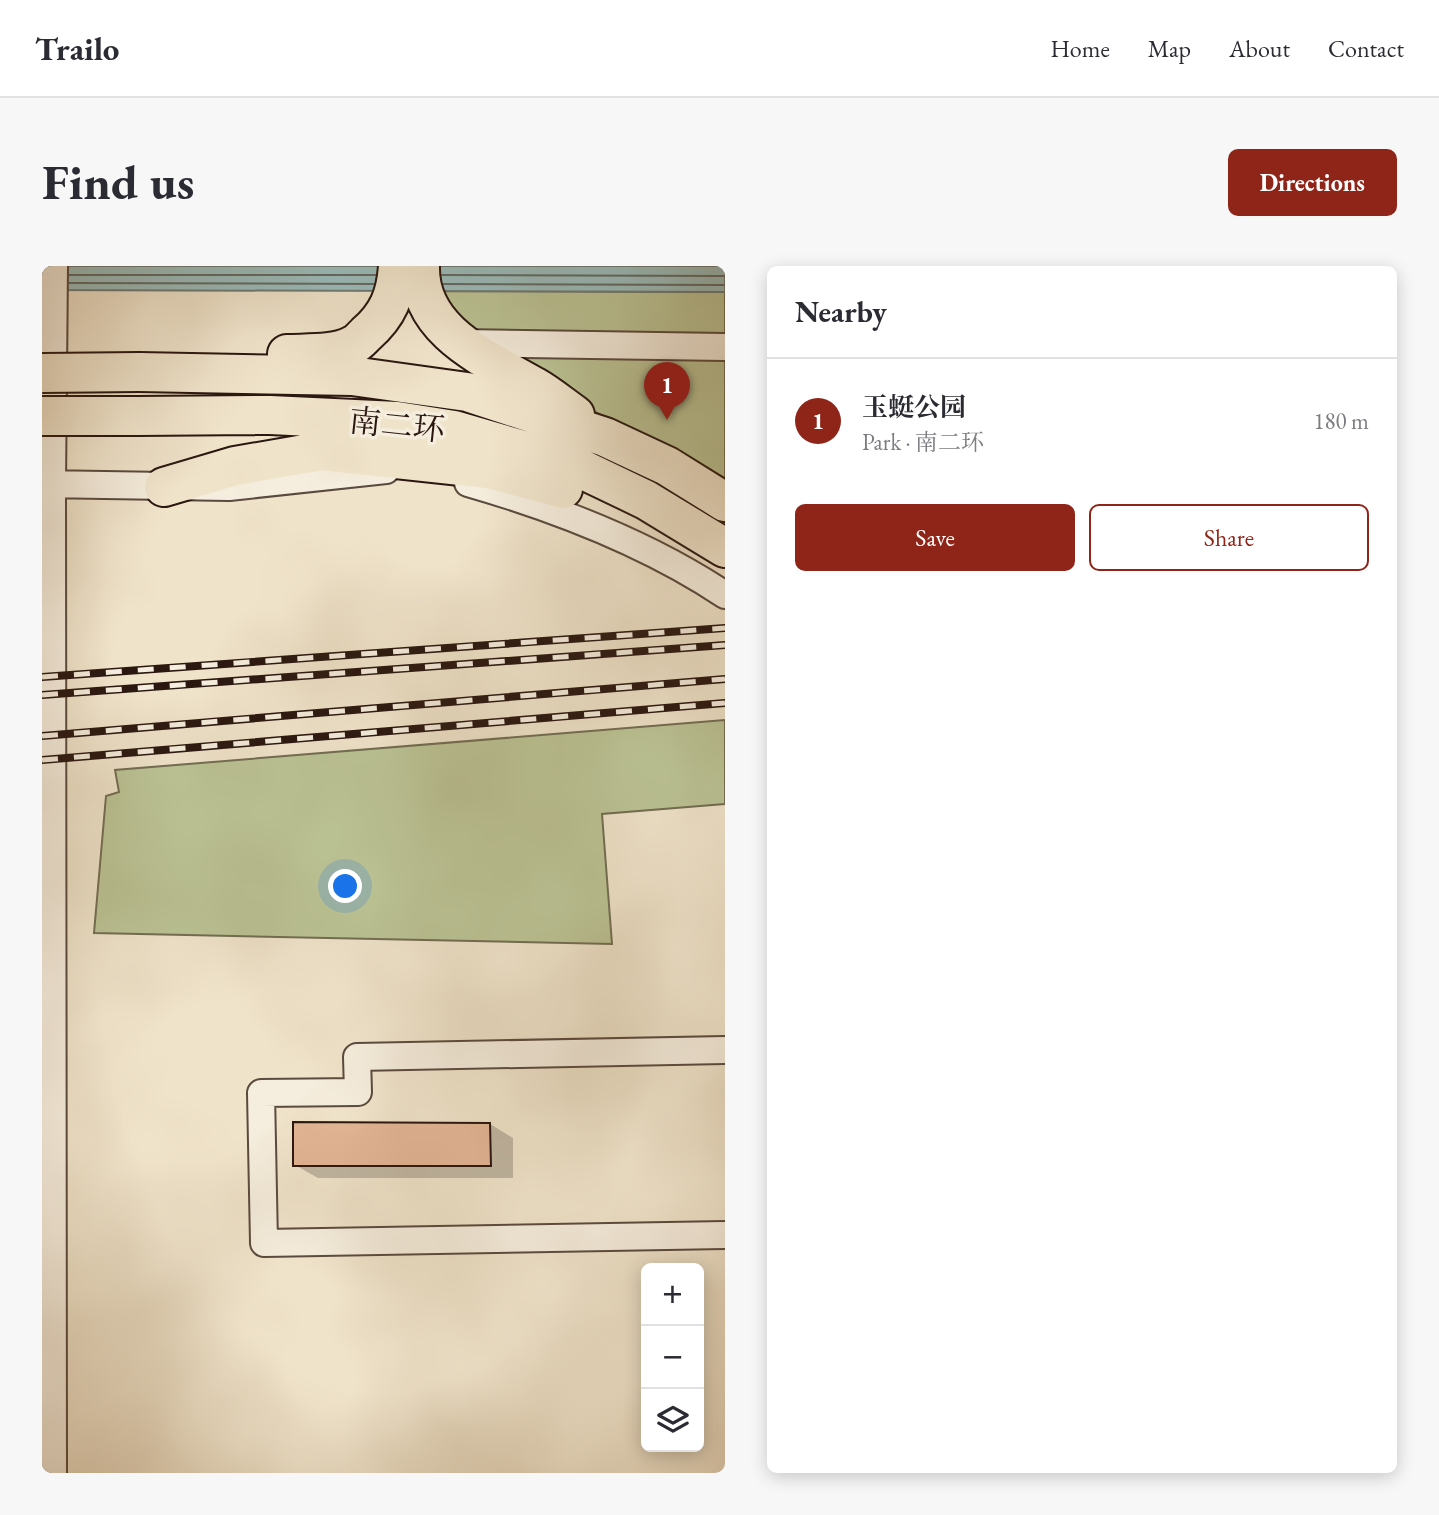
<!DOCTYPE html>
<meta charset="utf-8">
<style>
:root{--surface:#fff;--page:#f7f7f7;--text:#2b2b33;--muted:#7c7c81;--line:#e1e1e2;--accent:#8f2418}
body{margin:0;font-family:"EB Garamond","Noto Serif SC",serif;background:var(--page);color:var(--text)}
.controls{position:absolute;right:21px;bottom:21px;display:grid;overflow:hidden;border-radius:10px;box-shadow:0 4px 18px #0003}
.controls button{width:63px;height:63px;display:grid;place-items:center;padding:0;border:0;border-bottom:2px solid var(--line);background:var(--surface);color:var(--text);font:35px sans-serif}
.you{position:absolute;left:304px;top:621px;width:24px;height:24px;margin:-18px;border:5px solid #fff;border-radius:50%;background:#1a73e8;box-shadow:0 0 0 10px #1a73e833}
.badge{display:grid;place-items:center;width:46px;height:46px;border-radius:50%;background:var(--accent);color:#fff;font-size:23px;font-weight:700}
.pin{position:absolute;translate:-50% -58px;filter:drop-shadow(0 2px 4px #0008)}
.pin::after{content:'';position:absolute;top:37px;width:24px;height:21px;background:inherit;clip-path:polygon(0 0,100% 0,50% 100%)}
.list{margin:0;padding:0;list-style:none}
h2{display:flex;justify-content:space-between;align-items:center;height:91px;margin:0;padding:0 28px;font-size:30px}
h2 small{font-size:23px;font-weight:400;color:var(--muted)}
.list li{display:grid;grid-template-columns:46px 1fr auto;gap:21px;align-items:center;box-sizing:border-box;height:126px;padding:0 28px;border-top:2px solid var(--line)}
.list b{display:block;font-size:26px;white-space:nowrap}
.list p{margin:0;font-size:23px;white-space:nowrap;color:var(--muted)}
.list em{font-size:23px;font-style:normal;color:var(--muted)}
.actions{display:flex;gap:14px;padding:21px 28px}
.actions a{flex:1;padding:16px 0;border:2px solid var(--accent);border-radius:10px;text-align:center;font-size:24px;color:var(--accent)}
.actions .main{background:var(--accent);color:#fff}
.icon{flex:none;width:38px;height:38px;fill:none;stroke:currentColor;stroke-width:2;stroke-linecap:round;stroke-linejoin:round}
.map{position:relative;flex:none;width:683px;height:1207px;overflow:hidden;border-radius:10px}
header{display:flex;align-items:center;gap:42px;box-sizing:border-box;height:98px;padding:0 35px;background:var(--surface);border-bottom:2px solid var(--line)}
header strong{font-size:33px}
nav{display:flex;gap:38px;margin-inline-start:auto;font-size:24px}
.intro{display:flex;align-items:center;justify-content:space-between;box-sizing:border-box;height:168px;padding:0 42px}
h1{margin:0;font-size:49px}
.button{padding:18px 32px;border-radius:10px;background:var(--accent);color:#fff;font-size:24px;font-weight:700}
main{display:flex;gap:42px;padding:0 42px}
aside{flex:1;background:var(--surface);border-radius:10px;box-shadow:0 4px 18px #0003}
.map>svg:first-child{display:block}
.green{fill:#bbc395;stroke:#726d52;stroke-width:2}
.water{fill:#9bbdbc;stroke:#6e7b77;stroke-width:2}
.shadow{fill:#0003}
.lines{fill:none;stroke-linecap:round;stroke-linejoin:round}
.shore{stroke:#626a66;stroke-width:2}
.building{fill:#e2b595;stroke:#2a1710;stroke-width:2}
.minor-casing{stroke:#5b4a3e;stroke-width:30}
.highway-casing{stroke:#2a1710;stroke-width:42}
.minor{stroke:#f5eddd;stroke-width:26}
.highway{stroke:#efe3ca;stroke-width:38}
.rail-casing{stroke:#2a1710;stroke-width:8}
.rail{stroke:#f5eddd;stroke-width:5;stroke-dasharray:16;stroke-linecap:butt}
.highway-bridge-casing{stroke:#2a1710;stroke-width:42;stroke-linecap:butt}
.highway-bridge{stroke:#efe3ca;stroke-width:38}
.labels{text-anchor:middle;stroke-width:7;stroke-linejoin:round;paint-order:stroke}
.street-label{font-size:32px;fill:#2a1710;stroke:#f5eddd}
</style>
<header>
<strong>Trailo</strong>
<nav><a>Home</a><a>Map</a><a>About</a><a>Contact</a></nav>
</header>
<div class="intro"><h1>Find us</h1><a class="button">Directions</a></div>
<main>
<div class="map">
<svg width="683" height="1207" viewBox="0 0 683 1207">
<rect width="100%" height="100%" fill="#efe3ca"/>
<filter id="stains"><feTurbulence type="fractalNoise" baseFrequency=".00286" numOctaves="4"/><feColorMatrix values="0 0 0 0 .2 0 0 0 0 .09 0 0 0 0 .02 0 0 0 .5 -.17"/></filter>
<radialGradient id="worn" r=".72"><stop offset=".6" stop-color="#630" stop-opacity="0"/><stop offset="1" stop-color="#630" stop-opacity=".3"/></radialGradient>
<path class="green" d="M 397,25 L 683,26 L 683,218 L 451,89 Z
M 683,454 L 683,538 L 560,548 L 570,678 L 52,667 L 64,530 L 77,526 L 73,504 Z"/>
<path class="water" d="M 0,0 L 683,0 L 683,26 L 0,24 Z"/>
<path class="shadow" d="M 448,858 L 471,872 L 471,912 L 276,912 L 253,899 Z"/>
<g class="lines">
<path class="shore" d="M 27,9 L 334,9
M 400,9 L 683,10
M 27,17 L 332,18
M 401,18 L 683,19"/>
</g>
<path class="building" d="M 251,856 L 448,857 L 449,900 L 251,900 Z"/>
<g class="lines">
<defs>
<path id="minor" d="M 419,77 L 683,81
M 426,217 C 516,243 605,277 683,329
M 0,218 L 187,221 L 344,204
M 683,784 L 315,791 L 316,826 L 219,827 L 222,977 L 683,969
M 11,1207 L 10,218 L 12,0"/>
<path id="highway" d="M 378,0 C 376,66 445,93 493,121 C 507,129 520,140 533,149
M 245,88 C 267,87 292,89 311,79 C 316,77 320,72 324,68 C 346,49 354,29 356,0
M 97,106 L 310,110 L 425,126 L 563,171 L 625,200 L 683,236
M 96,150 L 228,149 L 355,155 L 412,164 L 529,198 L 604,234 L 683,282
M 122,221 L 193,200 L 280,185 L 447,203 L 521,223"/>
</defs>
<use href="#minor" class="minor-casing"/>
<use href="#highway" class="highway-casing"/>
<use href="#minor" class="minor"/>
<use href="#highway" class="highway"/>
<defs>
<path id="rail" d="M 0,411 L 683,362
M 0,429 L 683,379
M 0,470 L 683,413
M 0,494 L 683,437"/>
</defs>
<use href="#rail" class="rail-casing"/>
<use href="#rail" class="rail"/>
<defs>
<path id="highway-bridge" d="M 0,107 L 97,106
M 0,150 L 96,150"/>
</defs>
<use href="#highway-bridge" class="highway-bridge-casing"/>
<use href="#highway-bridge" class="highway-bridge"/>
</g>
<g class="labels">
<g class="street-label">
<text transform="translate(355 159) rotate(6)" y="11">南二环</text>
</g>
</g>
<rect width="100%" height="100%" filter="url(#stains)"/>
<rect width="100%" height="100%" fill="url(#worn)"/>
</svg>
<div class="controls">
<button>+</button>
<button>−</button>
<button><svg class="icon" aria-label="layers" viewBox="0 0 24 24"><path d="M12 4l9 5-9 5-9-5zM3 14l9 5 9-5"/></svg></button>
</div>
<div class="you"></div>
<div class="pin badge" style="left:625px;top:154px">1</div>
</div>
<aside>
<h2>Nearby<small></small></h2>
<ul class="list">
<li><span class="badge">1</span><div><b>玉蜓公园</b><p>Park · 南二环</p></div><em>180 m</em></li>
</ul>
<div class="actions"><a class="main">Save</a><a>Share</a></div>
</aside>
</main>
